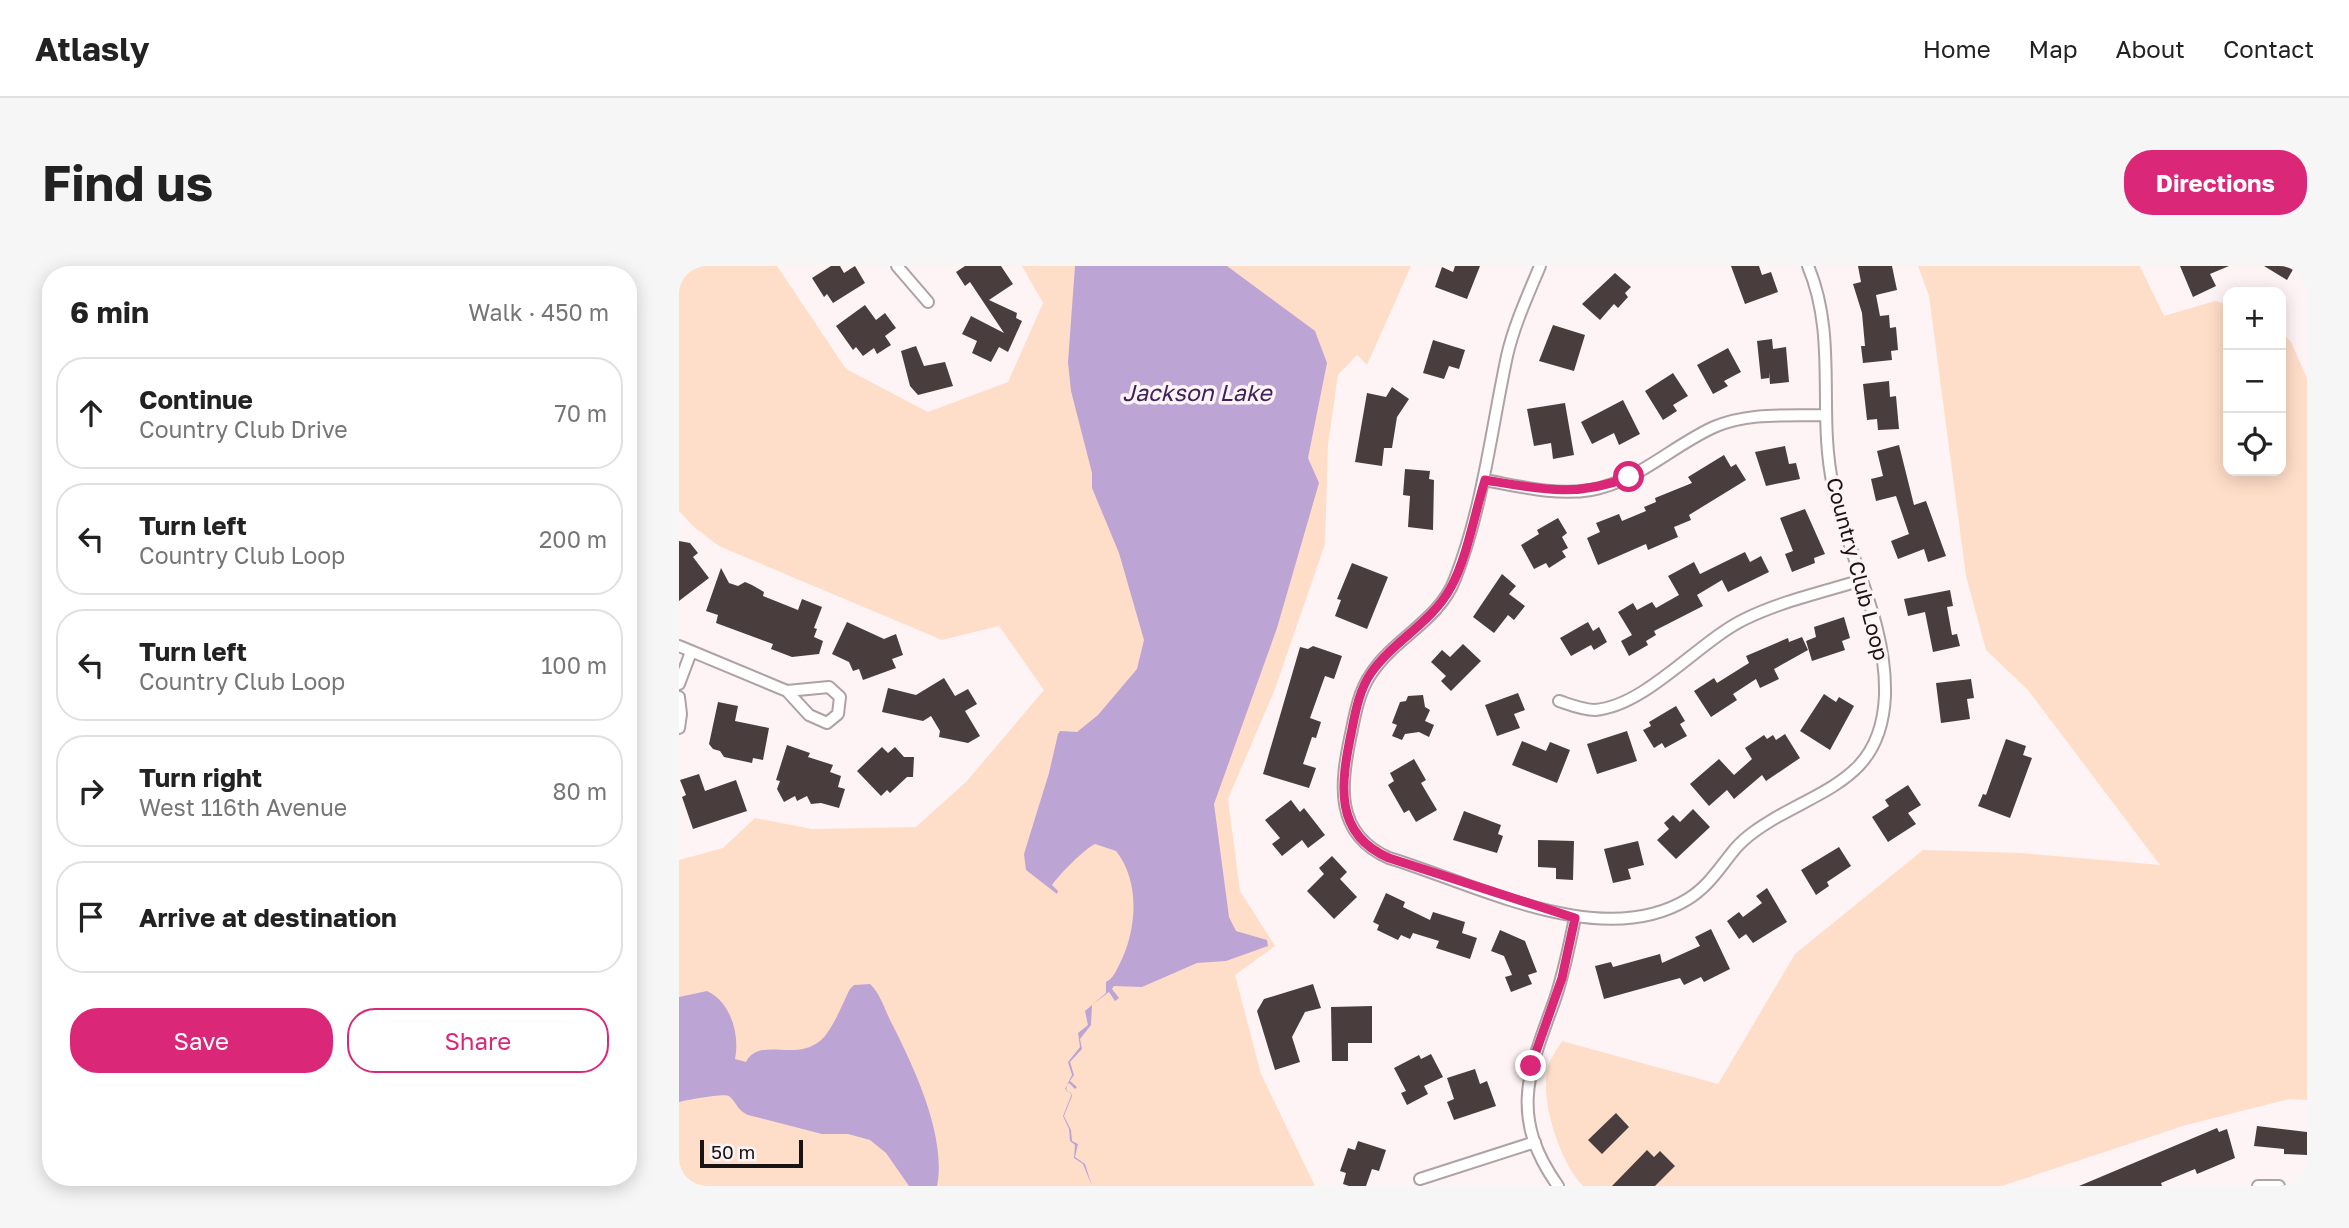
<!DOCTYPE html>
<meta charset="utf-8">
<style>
:root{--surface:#fff;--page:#f6f6f6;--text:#222;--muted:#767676;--line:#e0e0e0;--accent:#db2777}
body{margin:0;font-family:"Golos Text",sans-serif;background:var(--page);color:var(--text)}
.controls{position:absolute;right:21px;top:21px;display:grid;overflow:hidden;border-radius:14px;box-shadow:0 4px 18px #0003}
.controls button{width:63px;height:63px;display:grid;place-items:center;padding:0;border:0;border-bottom:2px solid var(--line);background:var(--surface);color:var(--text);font:35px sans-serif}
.scale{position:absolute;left:21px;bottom:18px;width:103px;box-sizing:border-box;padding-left:7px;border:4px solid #181314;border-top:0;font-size:19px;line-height:24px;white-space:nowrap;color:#181314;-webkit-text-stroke:5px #fef3f5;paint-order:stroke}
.stop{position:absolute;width:21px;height:21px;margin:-16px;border:5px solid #db2777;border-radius:50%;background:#fff}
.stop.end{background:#db2777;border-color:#fff;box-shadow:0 2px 7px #0008}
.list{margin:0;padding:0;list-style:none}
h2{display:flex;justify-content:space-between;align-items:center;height:91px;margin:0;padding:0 28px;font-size:30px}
h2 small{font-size:23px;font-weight:400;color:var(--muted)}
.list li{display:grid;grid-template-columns:46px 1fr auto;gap:21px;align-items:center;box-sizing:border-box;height:112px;margin:0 14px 14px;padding:0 14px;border:2px solid var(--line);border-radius:28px}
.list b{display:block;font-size:26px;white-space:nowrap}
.list p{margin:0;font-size:23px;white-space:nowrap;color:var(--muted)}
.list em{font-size:23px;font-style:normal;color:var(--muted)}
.actions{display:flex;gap:14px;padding:21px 28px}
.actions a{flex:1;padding:16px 0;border:2px solid var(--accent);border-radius:28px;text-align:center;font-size:24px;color:var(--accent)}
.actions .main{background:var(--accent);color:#fff}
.icon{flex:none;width:38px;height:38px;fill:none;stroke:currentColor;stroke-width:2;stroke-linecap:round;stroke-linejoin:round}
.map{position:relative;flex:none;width:1628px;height:920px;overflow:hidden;border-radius:28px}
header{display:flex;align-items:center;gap:42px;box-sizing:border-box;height:98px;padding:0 35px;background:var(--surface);border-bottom:2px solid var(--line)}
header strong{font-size:33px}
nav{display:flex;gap:38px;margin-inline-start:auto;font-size:24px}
.intro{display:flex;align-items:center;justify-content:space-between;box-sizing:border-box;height:168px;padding:0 42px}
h1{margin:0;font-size:49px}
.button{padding:18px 32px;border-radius:28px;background:var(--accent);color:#fff;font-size:24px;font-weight:700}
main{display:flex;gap:42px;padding:0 42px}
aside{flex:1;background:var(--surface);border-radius:28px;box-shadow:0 4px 18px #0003}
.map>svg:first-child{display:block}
.green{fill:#ffdec9}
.water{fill:#bca4d5}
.building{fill:#493e3d}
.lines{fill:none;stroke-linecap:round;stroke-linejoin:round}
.minor-casing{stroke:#afa2a5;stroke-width:14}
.minor{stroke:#fff;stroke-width:10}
.route{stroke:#db2777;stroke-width:9}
.labels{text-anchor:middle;stroke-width:7;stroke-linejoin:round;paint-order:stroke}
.street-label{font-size:21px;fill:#181314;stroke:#fef3f5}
.water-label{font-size:23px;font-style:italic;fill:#41215c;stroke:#fef3f5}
</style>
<header>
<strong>Atlasly</strong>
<nav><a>Home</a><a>Map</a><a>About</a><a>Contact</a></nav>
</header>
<div class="intro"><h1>Find us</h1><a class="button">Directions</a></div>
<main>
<aside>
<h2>6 min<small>Walk · 450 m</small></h2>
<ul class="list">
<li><svg class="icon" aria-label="ahead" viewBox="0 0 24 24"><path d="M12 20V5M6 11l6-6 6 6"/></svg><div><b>Continue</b><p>Country Club Drive</p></div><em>70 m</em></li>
<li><svg class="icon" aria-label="left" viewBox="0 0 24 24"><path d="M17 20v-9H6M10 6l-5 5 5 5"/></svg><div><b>Turn left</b><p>Country Club Loop</p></div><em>200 m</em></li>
<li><svg class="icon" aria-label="left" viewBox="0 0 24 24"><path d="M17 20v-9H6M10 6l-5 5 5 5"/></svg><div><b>Turn left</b><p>Country Club Loop</p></div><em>100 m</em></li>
<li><svg class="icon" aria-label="right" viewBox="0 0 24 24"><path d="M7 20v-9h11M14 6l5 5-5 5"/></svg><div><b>Turn right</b><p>West 116th Avenue</p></div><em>80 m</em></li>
<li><svg class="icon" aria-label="arrive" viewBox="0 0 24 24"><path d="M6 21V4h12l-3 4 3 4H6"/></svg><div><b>Arrive at destination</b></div></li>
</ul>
<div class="actions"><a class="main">Save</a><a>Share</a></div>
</aside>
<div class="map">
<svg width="1628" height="920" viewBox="0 0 1628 920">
<rect width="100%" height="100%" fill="#fef3f5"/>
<path class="green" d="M 0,0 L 98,0 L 167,103 L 249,146 L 329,116 L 364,37 L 343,0 L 732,0 L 688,99 L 678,89 L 659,109 L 649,178 L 646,278 L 596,423 L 549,533 L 561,625 L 596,680 L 556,709 L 582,808 L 636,920 L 0,920 L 0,594 L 44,582 L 76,552 L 133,563 L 237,561 L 288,515 L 365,424 L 320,360 L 263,374 L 40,280 L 15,261 L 0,245 Z
M 1239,0 L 1461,0 L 1485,50 L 1536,35 L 1549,38 L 1549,205 L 1602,205 L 1602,65 L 1612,76 L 1628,112 L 1628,834 L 1610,833 L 1507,859 L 1323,920 L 904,920 C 881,896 862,838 868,804 C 870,795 878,783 883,775 L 1039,818 L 1116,688 L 1244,584 L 1342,587 L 1481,599 L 1349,424 L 1307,384 L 1287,310 L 1250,30 Z"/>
<path class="water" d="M 396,0 L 548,0 L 636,65 L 648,97 L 629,192 L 640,217 L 598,362 L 535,538 L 550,651 L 557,665 L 588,674 L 589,680 L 547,695 L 518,697 L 463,721 L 435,720 L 433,723 L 440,732 L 436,735 L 430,726 L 413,739 L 412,759 L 401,773 L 403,783 L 391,796 L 395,809 L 391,815 L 398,821 L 396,823 L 390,817 L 388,819 L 387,825 L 392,827 L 393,830 L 385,850 L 392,864 L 393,875 L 399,878 L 396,891 L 406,898 L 413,920 L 404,898 L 395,892 L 396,879 L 391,875 L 390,863 L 384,850 L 392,830 L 392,828 L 386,823 L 393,809 L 389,796 L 401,781 L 399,767 L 409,759 L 406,745 L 427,727 L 427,716 C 435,712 438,703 442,695 C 458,662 461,615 437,585 L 416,578 C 404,584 381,608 373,619 L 379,625 L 378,628 L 347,604 L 345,588 L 370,507 L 379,468 L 381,465 L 398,466 L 419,449 L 458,403 L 465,374 L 440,287 L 413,222 L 413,207 L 392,125 L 389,96 Z
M 191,718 C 201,727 206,744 212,756 C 234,799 268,870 258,920 L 230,920 L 207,887 L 191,874 L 169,868 L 143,868 L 69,849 C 58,844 58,837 50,830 C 46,827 7,834 0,836 L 0,731 L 28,725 C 52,736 61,769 56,793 L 67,796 C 81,770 115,796 141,775 C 154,764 163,738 171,723 L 175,719 Z"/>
<path class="building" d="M 152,0 L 161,0 L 165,7 L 176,0 L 186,17 L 154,37 L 148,28 L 145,31 L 133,12 Z
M 286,0 L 322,0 L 334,18 L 310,34 L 338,47 L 337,52 L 343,55 L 329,86 L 320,81 L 312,96 L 293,87 L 298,75 L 283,68 L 292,50 L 325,67 L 291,16 L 286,20 L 277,6 Z
M 776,0 L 801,0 L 788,33 L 756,21 L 763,1 L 774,6 Z
M 1052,0 L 1080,0 L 1083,9 L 1092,6 L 1099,26 L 1066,38 Z
M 1179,0 L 1213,0 L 1218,24 L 1197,29 L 1201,50 L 1210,49 L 1211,62 L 1217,61 L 1219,84 L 1212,85 L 1213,94 L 1184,97 L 1182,80 L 1186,80 L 1183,47 L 1174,18 L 1182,16 Z
M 1501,0 L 1550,0 L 1531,8 L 1537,20 L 1514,31 Z
M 1585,0 L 1616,0 L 1608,14 Z
M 936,7 L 952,21 L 946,27 L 949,31 L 939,42 L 935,38 L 921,54 L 903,38 Z
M 186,39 L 197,54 L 206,47 L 217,62 L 206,70 L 212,79 L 198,88 L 195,82 L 184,90 L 177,81 L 174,84 L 157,60 Z
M 874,59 L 906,69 L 895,105 L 860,95 Z
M 1093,73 L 1094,83 L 1107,81 L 1110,116 L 1091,118 L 1090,106 L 1090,112 L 1082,113 L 1078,75 Z
M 754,74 L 786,84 L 780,103 L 770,100 L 765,113 L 744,107 Z
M 237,80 L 245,100 L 266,96 L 274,120 L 239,129 L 231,120 L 222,85 Z
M 1049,82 L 1062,106 L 1045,115 L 1049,120 L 1034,128 L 1018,99 Z
M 994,107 L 1009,130 L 994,139 L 998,145 L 984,154 L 966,125 Z
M 1210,115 L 1211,131 L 1217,130 L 1220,163 L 1199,164 L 1198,153 L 1188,154 L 1184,118 Z
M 713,121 L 730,133 L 718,151 L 713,182 L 705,182 L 703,200 L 676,196 L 688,127 L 707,131 Z
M 944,134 L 961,168 L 940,179 L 935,167 L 913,178 L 902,156 Z
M 886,137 L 895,189 L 874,193 L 872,177 L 855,180 L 848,143 Z
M 1220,179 L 1235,239 L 1247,235 L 1267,290 L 1249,296 L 1245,283 L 1219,293 L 1212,275 L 1230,268 L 1217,230 L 1197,235 L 1192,213 L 1204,210 L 1198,185 Z
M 1106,180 L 1110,198 L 1117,197 L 1121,213 L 1087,220 L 1076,186 Z
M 1045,189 L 1052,201 L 1057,198 L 1067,214 L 1010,249 L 1012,254 L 995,261 L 999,271 L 969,284 L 967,278 L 919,299 L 908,272 L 921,266 L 917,257 L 940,248 L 943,255 L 967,245 L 965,241 L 977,236 L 976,232 L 1013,217 L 1009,211 Z
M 726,203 L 751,205 L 750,213 L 755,214 L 754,264 L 729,261 L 731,230 L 724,229 Z
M 1126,243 L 1146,288 L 1135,292 L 1136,297 L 1113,306 L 1106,288 L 1114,285 L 1101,252 Z
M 879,252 L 888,267 L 883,271 L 889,282 L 883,285 L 887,291 L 870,302 L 867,297 L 855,303 L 842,279 L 860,268 L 858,264 Z
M 0,275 L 11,277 L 19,287 L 14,291 L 30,312 L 0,335 Z
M 1066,286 L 1071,296 L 1082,290 L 1090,306 L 1049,326 L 1043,314 L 1018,329 L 1024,340 L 975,365 L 977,369 L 967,375 L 969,379 L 950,390 L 942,375 L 953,369 L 939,346 L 954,337 L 958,344 L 973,336 L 977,342 L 1000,329 L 989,310 L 1015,296 L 1021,308 Z
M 673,297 L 709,311 L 688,363 L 656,350 L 662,334 L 658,333 Z
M 42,302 L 50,317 L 59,320 L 66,316 L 73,319 L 85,326 L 84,330 L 119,344 L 123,333 L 143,341 L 135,362 L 138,363 L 135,371 L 144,375 L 140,388 L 113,391 L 92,383 L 94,378 L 37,357 L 39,349 L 27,345 Z
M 823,308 L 837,320 L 830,328 L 846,340 L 835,354 L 829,349 L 815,367 L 794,351 Z
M 1271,324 L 1274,340 L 1268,341 L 1273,369 L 1278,368 L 1281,380 L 1254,386 L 1246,346 L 1229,350 L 1225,333 Z
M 1165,351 L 1171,372 L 1163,375 L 1166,384 L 1133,395 L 1127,375 L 1137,371 L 1135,361 Z
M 168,356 L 205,373 L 217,368 L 224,389 L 213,393 L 217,402 L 184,414 L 180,403 L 174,405 L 170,396 L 153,388 Z
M 909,356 L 914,365 L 920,361 L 928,376 L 915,384 L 912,379 L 892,390 L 881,372 Z
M 1123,371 L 1129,384 L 1095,403 L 1100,413 L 1081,422 L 1077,413 L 1054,428 L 1058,434 L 1032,451 L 1015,425 L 1035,412 L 1038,417 L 1070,397 L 1067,390 L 1109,372 L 1110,376 Z
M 784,378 L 802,395 L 772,425 L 762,415 L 767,410 L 752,396 L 763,384 L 771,391 Z
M 634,380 L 663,390 L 655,413 L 646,410 L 631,452 L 642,456 L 637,472 L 633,471 L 624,498 L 637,502 L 630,522 L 584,508 L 621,381 L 629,383 Z
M 265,412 L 276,430 L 289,423 L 298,438 L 286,445 L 301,470 L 289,477 L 260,471 L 261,465 L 252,450 L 244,455 L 203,446 L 209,422 L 237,429 Z
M 1292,413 L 1295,432 L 1288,433 L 1291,453 L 1262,457 L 1257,417 Z
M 839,427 L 846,444 L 835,448 L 841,462 L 818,470 L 806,439 Z
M 1145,428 L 1157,436 L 1160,431 L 1175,440 L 1151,484 L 1121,465 Z
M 744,429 L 746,441 L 751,444 L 746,455 L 755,459 L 750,471 L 740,466 L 726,468 L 723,474 L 713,470 L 718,459 L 713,457 L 721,436 L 727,435 L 729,430 Z
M 39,436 L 59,440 L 56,455 L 90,462 L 84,494 L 74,492 L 73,497 L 45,491 L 41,485 L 34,483 L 30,478 Z
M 997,440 L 1006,455 L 1001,458 L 1008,470 L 986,482 L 983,477 L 975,482 L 964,464 L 972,460 L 970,456 Z
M 948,465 L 958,495 L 918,508 L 908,478 Z
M 1106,468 L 1121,492 L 1087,515 L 1083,509 L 1055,533 L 1048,524 L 1030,540 L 1011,518 L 1040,493 L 1055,509 L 1073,493 L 1066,482 L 1085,469 L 1088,473 L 1094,469 L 1097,474 Z
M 1327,473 L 1347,480 L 1344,489 L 1353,492 L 1331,552 L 1299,540 L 1304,528 L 1307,529 Z
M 843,475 L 867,485 L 871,476 L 891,484 L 878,517 L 833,499 Z
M 108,479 L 131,487 L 129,491 L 154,499 L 151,506 L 162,510 L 159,521 L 166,523 L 160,542 L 142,537 L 132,538 L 128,530 L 118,535 L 116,530 L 105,536 L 98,523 L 101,515 L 97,514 Z
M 203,481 L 209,487 L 216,481 L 225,491 L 235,491 L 234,511 L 228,511 L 211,527 L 208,524 L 202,530 L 178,505 Z
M 735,493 L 747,514 L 742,517 L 758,544 L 737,556 L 730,544 L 725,547 L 709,519 L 715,515 L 711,507 Z
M 20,508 L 26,525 L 57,514 L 68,545 L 14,563 L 3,531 L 7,529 L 1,514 Z
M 1229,519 L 1242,539 L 1229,547 L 1237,558 L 1209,576 L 1193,551 L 1210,540 L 1206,534 Z
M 612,534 L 621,546 L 625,542 L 646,569 L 629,582 L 623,574 L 603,590 L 593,578 L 601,572 L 586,554 Z
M 1014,543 L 1031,561 L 997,593 L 978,574 L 990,563 L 985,557 L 994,549 L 1001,556 Z
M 785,545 L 822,559 L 819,568 L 824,570 L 818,587 L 774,574 Z
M 859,574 L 895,575 L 894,614 L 877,613 L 877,602 L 859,601 Z
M 959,575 L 965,599 L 949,603 L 952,613 L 934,617 L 925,583 Z
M 1160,581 L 1172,600 L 1148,616 L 1150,620 L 1137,629 L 1122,604 Z
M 653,590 L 668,606 L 661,613 L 678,631 L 655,653 L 628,625 L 645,608 L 640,602 Z
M 1088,622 L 1108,656 L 1074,677 L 1067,668 L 1060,673 L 1048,655 L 1060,646 L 1064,651 L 1083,637 L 1077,630 Z
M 707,627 L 726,636 L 724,641 L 751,654 L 754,646 L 786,656 L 783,667 L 798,672 L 791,693 L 757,682 L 760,675 L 734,667 L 731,673 L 722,669 L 719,674 L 698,664 L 700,659 L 694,656 Z
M 1032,663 L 1051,703 L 1025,716 L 1022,711 L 1005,719 L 1001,712 L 925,733 L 916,700 L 932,696 L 934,701 L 981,688 L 983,697 L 1021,680 L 1016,671 Z
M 821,664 L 846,675 L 858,706 L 849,709 L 853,718 L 832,726 L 826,711 L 833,709 L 825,690 L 812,685 Z
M 634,718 L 642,742 L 626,746 L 613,771 L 621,796 L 596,804 L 578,745 L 585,733 Z
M 693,740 L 693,777 L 669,777 L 669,795 L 653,795 L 652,741 Z
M 752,788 L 764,811 L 745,820 L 749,828 L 728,839 L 722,827 L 727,825 L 715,802 L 740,789 L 742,793 Z
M 796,803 L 801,818 L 808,815 L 817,840 L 775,854 L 768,836 L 775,833 L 768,812 Z
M 937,847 L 950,861 L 923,888 L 909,874 Z
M 1578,860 L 1628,866 L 1628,889 L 1605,888 L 1605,883 L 1575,880 Z
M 1538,862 L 1540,866 L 1548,863 L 1556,892 L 1518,908 L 1516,903 L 1482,917 L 1483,920 L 1400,920 Z
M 679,875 L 707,884 L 700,905 L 693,903 L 687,920 L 670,920 L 664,918 L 667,907 L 661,905 L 669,882 L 676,884 Z
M 968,884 L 975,891 L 981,885 L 996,900 L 976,920 L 933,920 Z"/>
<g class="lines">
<defs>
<path id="minor" d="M 218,0 L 249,36
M 861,0 C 849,29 835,59 828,90 C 812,165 804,241 776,313 C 760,355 715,372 692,408 C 680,425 676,448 672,468 C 661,518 655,568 710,592 C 799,619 923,686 1009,633 C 1030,620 1041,601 1056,583 C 1068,569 1083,560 1098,551 C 1155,519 1203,506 1206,429 C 1208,355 1168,290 1154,220 C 1138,146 1159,71 1129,0
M 805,214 C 840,220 876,230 912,224 C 958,216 993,180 1035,161 C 1070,146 1109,150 1146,149
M 0,380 L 108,425 L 130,449 L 148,457 L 159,448 L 161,431 L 150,421 L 108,425
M 0,418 L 12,386
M 0,431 L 2,448 L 0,462
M 880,435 C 892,439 904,444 916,444 C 967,440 1020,375 1066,353 C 1103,335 1144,326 1183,314
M 741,913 L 856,876
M 879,920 C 830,851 849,807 875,736 C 885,708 890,680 896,652
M 1579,920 L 1600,920"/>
</defs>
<use href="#minor" class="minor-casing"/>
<use href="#minor" class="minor"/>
</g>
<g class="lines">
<path class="route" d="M 852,800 L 883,712 L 896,652 L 710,592 C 654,568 662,517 672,468 C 676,448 680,424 692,407 C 715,374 753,357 772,321 C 788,292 796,246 806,214 C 860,223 897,232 950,211"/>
</g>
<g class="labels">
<g class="street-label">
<text transform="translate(1178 303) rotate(75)" y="7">Country Club Loop</text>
</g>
<g class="water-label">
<text x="518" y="135">Jackson Lake</text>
</g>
</g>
</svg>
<div class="controls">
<button>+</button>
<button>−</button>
<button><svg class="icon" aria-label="locate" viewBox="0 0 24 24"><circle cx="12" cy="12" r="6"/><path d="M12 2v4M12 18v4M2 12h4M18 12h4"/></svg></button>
</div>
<div class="scale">50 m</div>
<div class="stop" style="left:950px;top:211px"></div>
<div class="stop end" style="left:852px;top:800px"></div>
</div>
</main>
